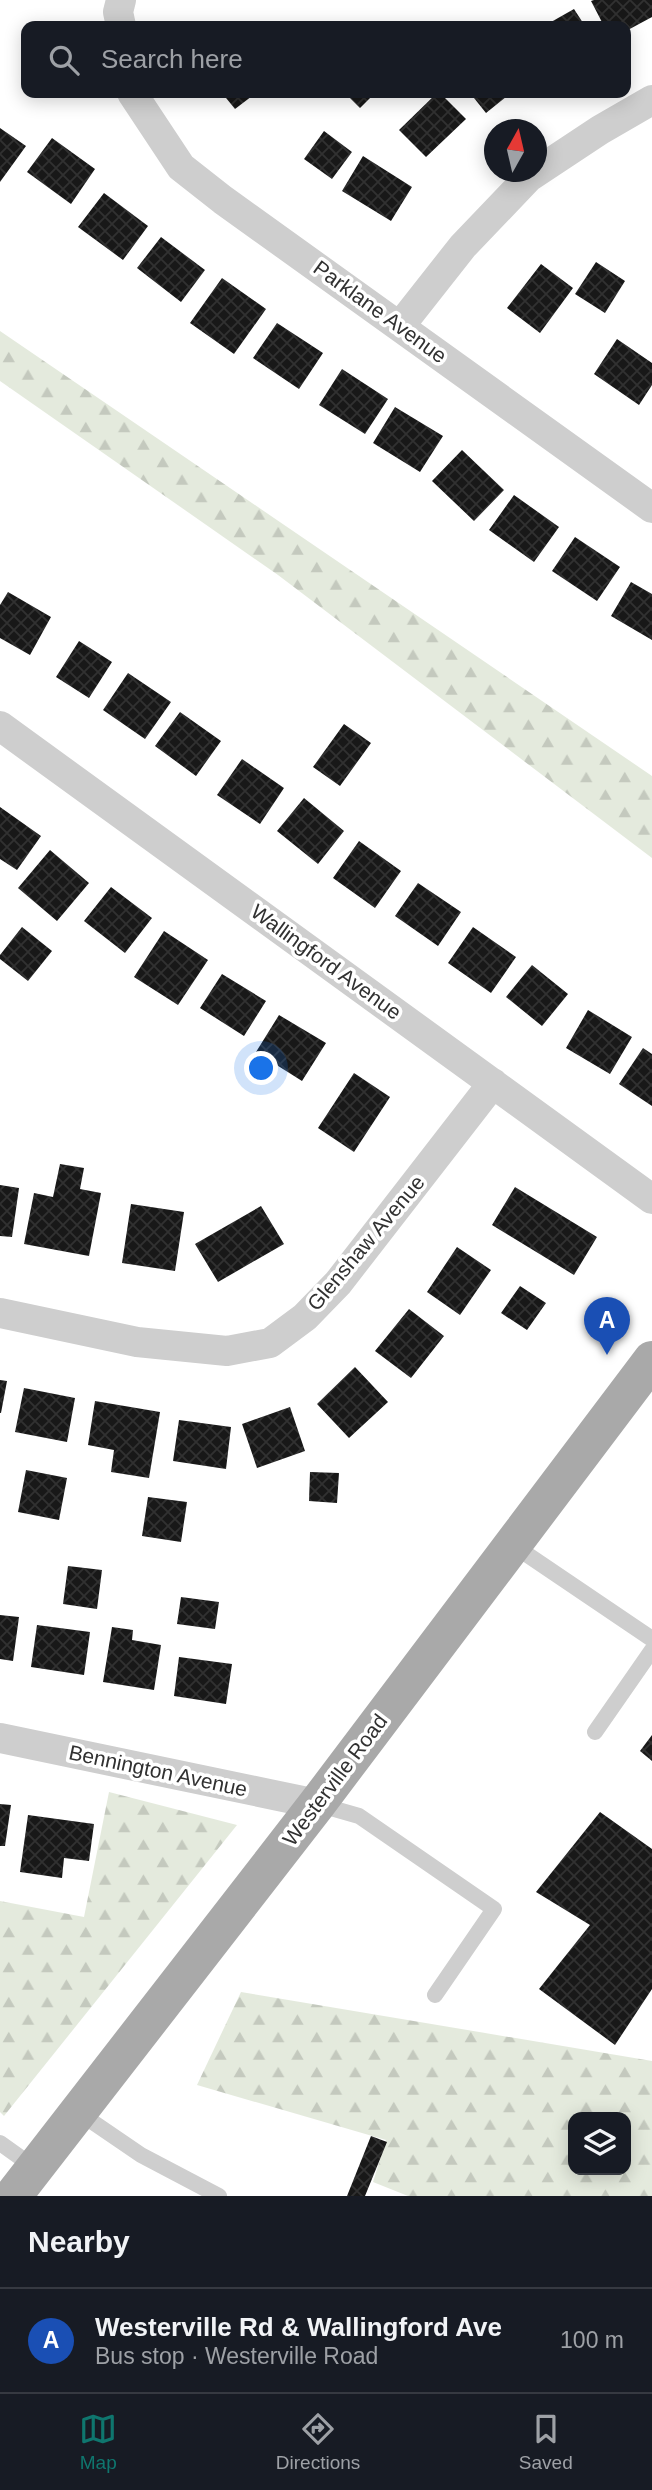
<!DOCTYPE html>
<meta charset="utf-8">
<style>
:root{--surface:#171b24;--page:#242831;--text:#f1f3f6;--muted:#9ea1a6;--line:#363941;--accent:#0f766e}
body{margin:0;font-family:Helvetica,sans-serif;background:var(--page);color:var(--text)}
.controls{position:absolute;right:21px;bottom:21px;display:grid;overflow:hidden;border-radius:14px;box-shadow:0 4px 18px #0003}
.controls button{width:63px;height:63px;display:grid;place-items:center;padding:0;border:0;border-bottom:2px solid var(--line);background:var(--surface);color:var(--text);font:35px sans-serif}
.compass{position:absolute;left:484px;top:119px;width:63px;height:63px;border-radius:50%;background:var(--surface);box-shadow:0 4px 18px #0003;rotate:8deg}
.you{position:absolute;left:262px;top:1069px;width:24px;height:24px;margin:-18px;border:5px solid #fff;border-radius:50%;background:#1a73e8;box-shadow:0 0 0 10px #1a73e833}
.badge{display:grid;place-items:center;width:46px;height:46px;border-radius:50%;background:var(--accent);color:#fff;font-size:23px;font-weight:700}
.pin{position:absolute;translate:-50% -58px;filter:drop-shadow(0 2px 4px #0008)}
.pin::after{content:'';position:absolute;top:37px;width:24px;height:21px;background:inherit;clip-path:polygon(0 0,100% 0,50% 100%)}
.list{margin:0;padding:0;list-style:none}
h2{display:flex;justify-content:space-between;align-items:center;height:91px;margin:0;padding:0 28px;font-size:30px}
h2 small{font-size:23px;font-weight:400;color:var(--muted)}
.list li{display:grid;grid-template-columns:46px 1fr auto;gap:21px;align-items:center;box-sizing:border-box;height:105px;padding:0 28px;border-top:2px solid var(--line)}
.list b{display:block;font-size:26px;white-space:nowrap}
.list p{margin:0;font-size:23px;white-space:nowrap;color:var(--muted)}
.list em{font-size:23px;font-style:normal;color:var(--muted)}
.icon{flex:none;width:38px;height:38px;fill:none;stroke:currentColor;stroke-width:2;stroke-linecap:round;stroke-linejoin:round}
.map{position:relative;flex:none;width:652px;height:2196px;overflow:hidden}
.search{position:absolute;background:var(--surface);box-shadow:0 4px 18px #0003;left:21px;right:21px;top:21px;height:77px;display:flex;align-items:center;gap:18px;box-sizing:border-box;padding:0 24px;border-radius:14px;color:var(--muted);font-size:26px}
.sheet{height:196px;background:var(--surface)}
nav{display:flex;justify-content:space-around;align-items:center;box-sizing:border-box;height:98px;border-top:2px solid var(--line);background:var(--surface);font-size:19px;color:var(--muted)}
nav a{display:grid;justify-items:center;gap:4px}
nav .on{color:var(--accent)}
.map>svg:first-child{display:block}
.forest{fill:url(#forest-firs);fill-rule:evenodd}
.building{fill:url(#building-cross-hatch)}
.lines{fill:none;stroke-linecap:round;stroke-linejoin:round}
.service{stroke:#cecece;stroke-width:16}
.minor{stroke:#cecece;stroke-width:30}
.primary{stroke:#a9a9a9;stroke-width:38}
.labels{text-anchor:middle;stroke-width:7;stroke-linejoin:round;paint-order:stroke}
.street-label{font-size:21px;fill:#313131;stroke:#fff}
</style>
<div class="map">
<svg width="652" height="2196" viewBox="0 0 652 2196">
<defs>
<pattern id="forest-firs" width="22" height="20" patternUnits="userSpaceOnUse" patternTransform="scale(1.75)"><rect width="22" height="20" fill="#e4eadd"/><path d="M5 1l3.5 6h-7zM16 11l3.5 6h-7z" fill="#c4c9be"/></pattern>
<pattern id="building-cross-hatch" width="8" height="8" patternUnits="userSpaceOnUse" patternTransform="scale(1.75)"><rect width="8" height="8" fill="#181818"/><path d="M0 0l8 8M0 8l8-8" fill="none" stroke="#313131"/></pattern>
</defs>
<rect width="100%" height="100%" fill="#fff"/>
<path class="forest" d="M 0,331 L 652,776 L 652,858 L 278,575 L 0,381 Z
M 109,1792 L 237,1825 L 4,2116 L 0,2112 L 0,1901 L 84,1917 Z
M 241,1992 L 652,2061 L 652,2196 L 408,2196 L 373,2182 L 386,2140 L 197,2085 ZM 573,2117 L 626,2117 L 626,2170 L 573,2170 Z"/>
<path class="building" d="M 594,0 L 652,0 L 652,17 L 626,31 L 626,26 L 604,26 L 591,1 Z
M 574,9 L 585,26 L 544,26 Z
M 222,93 L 256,93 L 235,109 Z
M 345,93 L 375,93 L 360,108 Z
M 437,93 L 440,93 L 466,119 L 426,157 L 399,130 Z
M 470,93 L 511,93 L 486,113 Z
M 0,128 L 26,146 L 0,182 Z
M 324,131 L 352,152 L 332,179 L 304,159 Z
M 52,138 L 95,169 L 71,204 L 27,172 Z
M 363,156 L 412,187 L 391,221 L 342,191 Z
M 104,193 L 148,226 L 123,260 L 78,227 Z
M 161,237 L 205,270 L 181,302 L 137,268 Z
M 596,262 L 625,281 L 605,313 L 575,294 Z
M 541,264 L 573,288 L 540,333 L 507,308 Z
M 222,278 L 266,309 L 234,354 L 190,323 Z
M 277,323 L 323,353 L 299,389 L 253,358 Z
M 617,339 L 652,363 L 652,385 L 639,405 L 594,374 Z
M 342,369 L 388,399 L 365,434 L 319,405 Z
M 395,407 L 443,436 L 420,472 L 373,443 Z
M 462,450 L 504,490 L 474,521 L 432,481 Z
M 514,495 L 559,527 L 534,562 L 489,530 Z
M 575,537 L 620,567 L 597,601 L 552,571 Z
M 631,582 L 652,594 L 652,640 L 611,616 Z
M 8,592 L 51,617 L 30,655 L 0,638 L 0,605 Z
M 79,641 L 112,662 L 89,698 L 56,677 Z
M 128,673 L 171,702 L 145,739 L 103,710 Z
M 180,712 L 221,741 L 196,776 L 155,746 Z
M 344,724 L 371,743 L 340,786 L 313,767 Z
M 242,759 L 284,788 L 260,824 L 217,795 Z
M 304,798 L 344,831 L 318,864 L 277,831 Z
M 0,807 L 41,836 L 17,870 L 0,859 Z
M 359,841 L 401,871 L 375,908 L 333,878 Z
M 50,850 L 89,883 L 57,921 L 18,888 Z
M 418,883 L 461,912 L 438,946 L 395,916 Z
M 111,887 L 152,918 L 125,953 L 84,921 Z
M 22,927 L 52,951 L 28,981 L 0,959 L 0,955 Z
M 473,927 L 516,957 L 491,993 L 448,963 Z
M 164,931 L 208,960 L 178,1005 L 134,977 Z
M 532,965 L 568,994 L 542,1026 L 506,997 Z
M 222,974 L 266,1001 L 244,1036 L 200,1008 Z
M 588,1010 L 632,1037 L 610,1074 L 566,1048 Z
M 279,1015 L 326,1043 L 302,1081 L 256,1052 Z
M 643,1048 L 652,1054 L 652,1106 L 619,1084 Z
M 354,1073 L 390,1097 L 354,1152 L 318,1128 Z
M 60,1164 L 84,1168 L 80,1189 L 101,1193 L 89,1256 L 24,1244 L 34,1193 L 53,1197 Z
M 0,1185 L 19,1188 L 12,1237 L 0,1236 Z
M 515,1187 L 597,1237 L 574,1275 L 492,1225 Z
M 131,1204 L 184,1212 L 175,1271 L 122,1263 Z
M 261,1206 L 284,1244 L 218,1282 L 195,1244 Z
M 457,1247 L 491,1270 L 460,1315 L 427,1292 Z
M 520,1286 L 546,1303 L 527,1330 L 501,1313 Z
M 409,1309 L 444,1336 L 411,1378 L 375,1351 Z
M 355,1367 L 388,1402 L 349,1438 L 317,1404 Z
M 0,1380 L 7,1381 L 1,1413 L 0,1413 Z
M 24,1388 L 75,1398 L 67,1442 L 15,1432 Z
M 95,1401 L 160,1412 L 149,1478 L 111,1472 L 114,1450 L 88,1445 Z
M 290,1407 L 305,1451 L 257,1468 L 242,1424 Z
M 179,1420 L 231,1427 L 226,1469 L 173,1461 Z
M 26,1470 L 67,1478 L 59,1520 L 18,1512 Z
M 310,1472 L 339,1473 L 337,1503 L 309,1501 Z
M 148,1497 L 187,1502 L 181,1542 L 142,1536 Z
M 68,1566 L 102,1570 L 97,1609 L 63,1604 Z
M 181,1597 L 219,1602 L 215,1629 L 177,1624 Z
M 0,1615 L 19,1617 L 13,1661 L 0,1659 Z
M 37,1625 L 90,1632 L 84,1675 L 31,1667 Z
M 112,1627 L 133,1630 L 132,1640 L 161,1645 L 154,1690 L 103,1682 Z
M 179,1657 L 232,1664 L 226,1704 L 174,1696 Z
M 652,1735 L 652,1761 L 640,1751 Z
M 0,1804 L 11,1805 L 5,1846 L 0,1846 Z
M 600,1812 L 652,1849 L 652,1989 L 615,2045 L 539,1989 L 590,1925 L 536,1892 Z
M 28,1815 L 94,1824 L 89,1861 L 64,1858 L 62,1878 L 20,1872 Z
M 371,2136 L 387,2142 L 365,2196 L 347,2196 Z"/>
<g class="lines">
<path class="service" d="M 513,1545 L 652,1639
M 595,1732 L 652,1650
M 317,1804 L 359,1816 L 494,1909 L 435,1995
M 78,2112 L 141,2155 L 219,2196
M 0,2143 L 35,2168"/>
<path class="minor" d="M 121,0 L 118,12 L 121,26
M 132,93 L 181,167 L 223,200 L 652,508
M 400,326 L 463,246 L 529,177 L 600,130 L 652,100
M 0,726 L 652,1199
M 0,1313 L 137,1342 L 227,1351 L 270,1343 L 305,1317 L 338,1283 L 493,1083
M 0,1738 L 317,1804"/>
<path class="primary" d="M 13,2196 L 317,1804 L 652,1360"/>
</g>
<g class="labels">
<g class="street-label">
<text transform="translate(380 312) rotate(36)" y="7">Parklane Avenue</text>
<text transform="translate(326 962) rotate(36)" y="7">Wallingford Avenue</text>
<text transform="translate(366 1243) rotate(-50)" y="7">Glenshaw Avenue</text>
<text transform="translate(158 1771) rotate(12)" y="7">Bennington Avenue</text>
<text transform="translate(335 1780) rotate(-53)" y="7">Westerville Road</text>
</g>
</g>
</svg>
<div class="controls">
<button><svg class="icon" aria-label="layers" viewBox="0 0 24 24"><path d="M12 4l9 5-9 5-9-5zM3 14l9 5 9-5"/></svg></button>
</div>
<svg class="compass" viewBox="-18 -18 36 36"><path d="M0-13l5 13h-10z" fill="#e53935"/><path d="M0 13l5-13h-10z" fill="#9ea1a6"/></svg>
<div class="you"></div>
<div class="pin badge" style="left:607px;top:1355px;background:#1a4fb4">A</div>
<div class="search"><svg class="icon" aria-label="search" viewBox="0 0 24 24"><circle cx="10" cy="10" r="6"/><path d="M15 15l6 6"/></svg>Search here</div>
</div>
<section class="sheet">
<h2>Nearby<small></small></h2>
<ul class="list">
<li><span class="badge" style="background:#1a4fb4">A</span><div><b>Westerville Rd &amp; Wallingford Ave</b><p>Bus stop · Westerville Road</p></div><em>100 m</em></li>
</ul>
</section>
<nav>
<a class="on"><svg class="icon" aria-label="map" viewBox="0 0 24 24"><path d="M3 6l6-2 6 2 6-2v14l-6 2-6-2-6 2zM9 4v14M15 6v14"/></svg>Map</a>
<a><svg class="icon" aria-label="directions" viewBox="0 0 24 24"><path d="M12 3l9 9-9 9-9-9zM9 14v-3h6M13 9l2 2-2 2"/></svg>Directions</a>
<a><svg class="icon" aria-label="saved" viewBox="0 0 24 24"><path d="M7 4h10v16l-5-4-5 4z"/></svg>Saved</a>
</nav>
